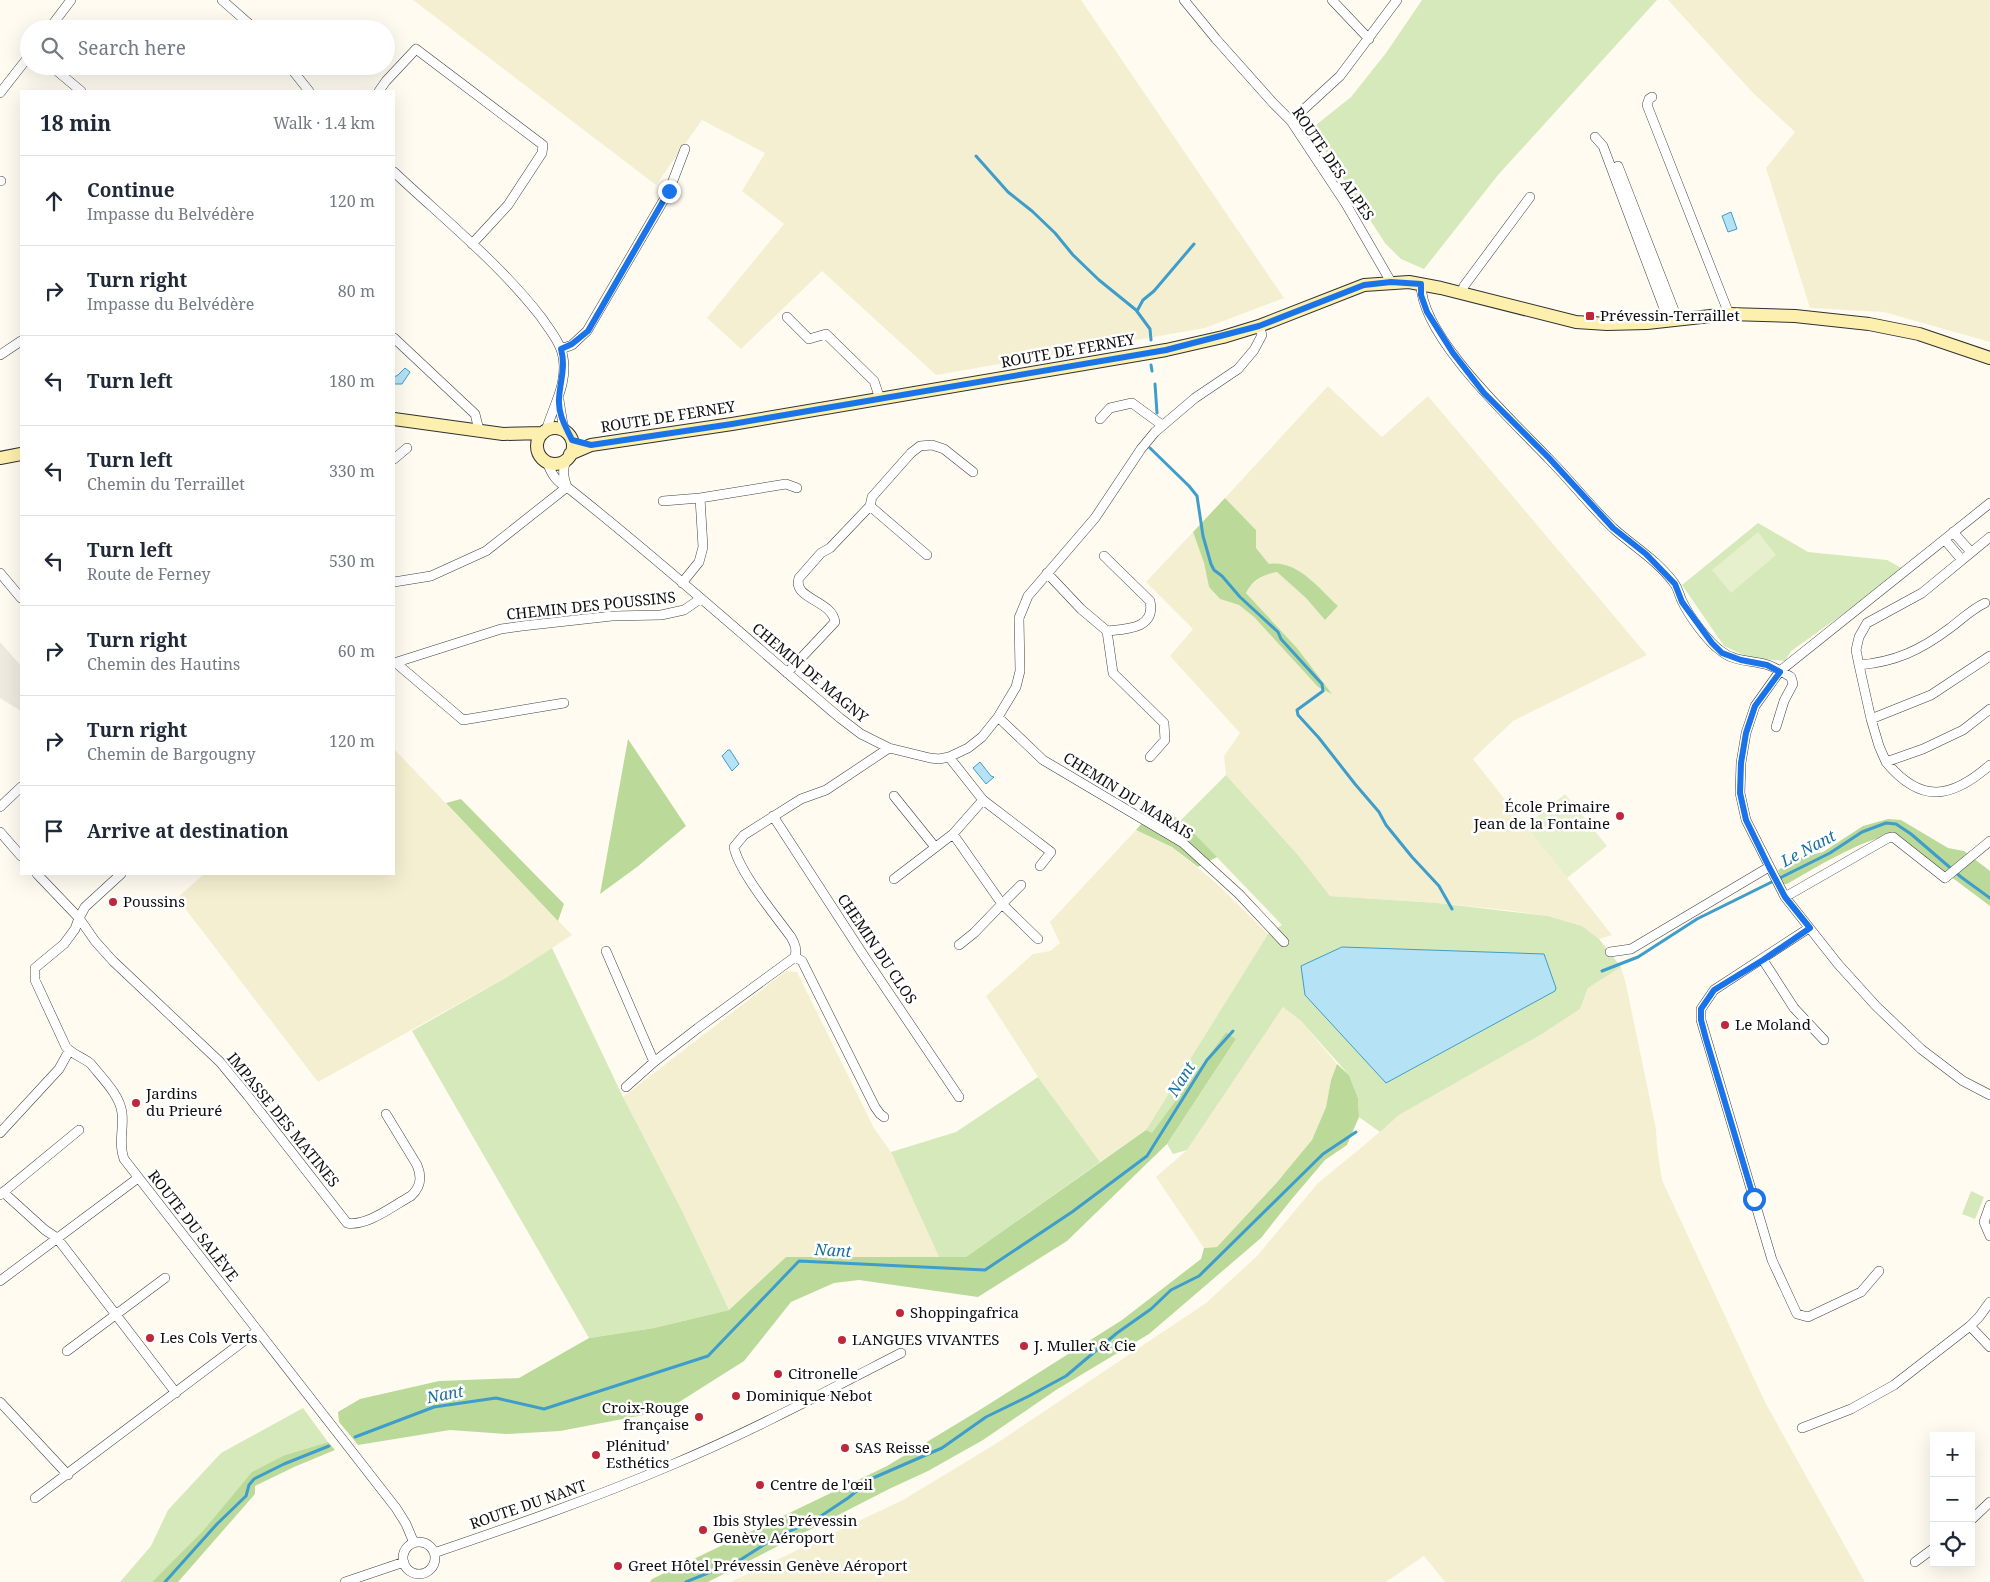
<!DOCTYPE html>
<meta charset="utf-8">
<style>
:root{--surface:#fff;--page:#f6f6f7;--text:#1f2937;--muted:#747a83;--line:#e0e1e3}
body{margin:0;font-family:"Noto Serif",serif;background:var(--page);color:var(--text)}
.controls{position:absolute;right:15px;bottom:15px;display:grid;overflow:hidden;border-radius:0px;box-shadow:0 5px 20px #0002}
.controls button{width:45px;height:45px;display:grid;place-items:center;padding:0;border:0;border-bottom:1px solid var(--line);background:var(--surface);color:var(--text);font:25px sans-serif}
.stop{position:absolute;width:15px;height:15px;margin:-11px;border:4px solid #1a73e8;border-radius:50%;background:#fff}
.stop.end{background:#1a73e8;border-color:#fff;box-shadow:0 1px 5px #0008}
.list{margin:0;padding:0;list-style:none}
h2{display:flex;justify-content:space-between;align-items:center;height:65px;margin:0;padding:0 20px;font-size:21px}
h2 small{font-size:16px;font-weight:400;color:var(--muted)}
.list li{display:grid;grid-template-columns:32px 1fr auto;gap:15px;align-items:center;box-sizing:border-box;height:90px;padding:0 20px;border-top:1px solid var(--line)}
.list b{display:block;font-size:19px;white-space:nowrap}
.list p{margin:0;font-size:16px;white-space:nowrap;color:var(--muted)}
.list em{font-size:16px;font-style:normal;color:var(--muted)}
.icon{flex:none;width:28px;height:28px;fill:none;stroke:currentColor;stroke-width:2;stroke-linecap:round;stroke-linejoin:round}
.map{position:relative;flex:none;width:1990px;height:1582px;overflow:hidden}
.search{position:absolute;background:var(--surface);box-shadow:0 5px 20px #0002;left:20px;top:20px;width:375px;height:55px;display:flex;align-items:center;gap:12px;box-sizing:border-box;padding:0 18px;border-radius:28px;color:var(--muted);font-size:19px}
.panel{position:absolute;background:var(--surface);box-shadow:0 5px 20px #0002;left:20px;top:90px;width:375px;height:785px;border-radius:0px}
.map>svg:first-child{display:block}
.farmland{fill:#f5efd1}
.green{fill:#d6e9bb}
.forest{fill:#bbda9a}
.pitch{fill:#e6f0cc}
.plaza{fill:#efeadf}
.water{fill:#b6e2f5;stroke:#3e9dcb}
.lines{fill:none;stroke-linecap:round;stroke-linejoin:round}
.stream{stroke:#3e9dcb;stroke-width:3}
.street-casing{stroke:#424242;stroke-width:10}
.secondary-casing{stroke:#313131;stroke-width:14}
.street{stroke:#fff;stroke-width:9}
.secondary{stroke:#fdefad;stroke-width:12}
.route{stroke:#1a73e8;stroke-width:6}
.poi-dot{fill:#bd283a;stroke:#fff;stroke-width:2}
.labels{text-anchor:middle;stroke-width:5;stroke-linejoin:round;paint-order:stroke}
.street-label{font-size:15px;fill:#0f0f0f;stroke:#fff}
.poi-label{font-size:15px;fill:#0f0f0f;stroke:#fff;text-anchor:start}
.water-label{font-size:16px;font-style:italic;fill:#196f9f;stroke:#fff}
</style>
<div class="map">
<svg width="1990" height="1582" viewBox="0 0 1990 1582">
<rect width="100%" height="100%" fill="#fffbf1"/>
<path class="farmland" d="M 413,0 L 1081,0 L 1284,298 L 1205,328 L 936,375 L 822,271 L 741,349 L 707,318 L 784,224 L 742,191 L 765,153 L 702,120 L 656,185 Z
M 1668,0 L 1990,0 L 1990,342 L 1884,312 L 1810,308 L 1766,168 L 1795,132 L 1753,93 Z
M 1328,386 L 1382,437 L 1428,396 L 1647,655 L 1513,721 L 1473,759 L 1612,935 L 1599,939 L 1582,926 L 1548,916 L 1505,910 L 1437,903 L 1330,896 L 1298,855 L 1226,775 L 1224,756 L 1240,733 L 1170,656 L 1193,629 L 1146,582 L 1193,532 L 1204,563 L 1209,587 L 1220,599 L 1239,605 L 1254,617 L 1318,687 L 1331,693 L 1297,648 L 1246,593 L 1249,587 L 1265,574 L 1277,572 L 1306,598 L 1325,620 L 1338,606 L 1269,564 L 1256,548 L 1256,530 L 1225,498 Z
M 394,749 L 572,935 L 512,974 L 318,1082 L 177,898 L 204,874 L 394,874 Z
M 1136,830 L 1172,847 L 1215,882 L 1268,934 L 1146,1130 L 1100,1162 L 1038,1077 L 986,996 L 1033,954 L 1050,951 L 1060,943 L 1050,922 Z
M 1621,967 L 1626,984 L 1656,1129 L 1657,1147 L 1662,1180 L 1765,1402 L 1865,1582 L 1445,1582 L 1424,1556 L 1386,1582 L 730,1582 L 903,1500 L 997,1443 L 1206,1303 L 1257,1256 L 1318,1183 L 1362,1147 L 1399,1115 L 1542,1034 L 1580,1009 L 1588,988 Z
M 786,971 L 797,972 L 874,1128 L 891,1152 L 939,1257 L 786,1257 L 729,1310 L 623,1097 Z
M 1283,1007 L 1301,1021 L 1337,1064 L 1331,1080 L 1326,1107 L 1312,1140 L 1294,1163 L 1217,1247 L 1204,1248 L 1156,1177 L 1187,1150 Z"/>
<path class="green" d="M 1422,0 L 1657,0 L 1498,175 L 1424,269 L 1401,259 L 1385,243 L 1311,129 L 1351,97 L 1386,53 Z
M 1758,523 L 1808,552 L 1887,560 L 1905,570 L 1791,651 L 1785,661 L 1750,658 L 1724,646 L 1682,585 Z
M 1226,775 L 1298,855 L 1330,896 L 1437,903 L 1548,916 L 1582,926 L 1599,939 L 1621,967 L 1588,988 L 1580,1009 L 1542,1034 L 1399,1115 L 1380,1132 L 1359,1117 L 1358,1098 L 1349,1075 L 1301,1021 L 1283,1007 L 1187,1150 L 1173,1154 L 1167,1144 L 1236,1039 L 1226,1032 L 1152,1134 L 1146,1130 L 1268,934 L 1282,925 L 1181,820 Z
M 552,948 L 623,1097 L 682,1211 L 729,1310 L 654,1328 L 589,1338 L 412,1031 L 512,974 Z
M 1038,1077 L 1100,1162 L 966,1257 L 939,1257 L 891,1152 L 956,1132 Z
M 1971,1191 L 1984,1197 L 1975,1219 L 1962,1214 Z
M 303,1408 L 328,1442 L 285,1455 L 152,1582 L 120,1582 L 151,1546 L 168,1510 L 221,1453 Z"/>
<path class="forest" d="M 1225,498 L 1256,530 L 1256,548 L 1269,564 C 1298,560 1318,588 1338,606 L 1325,620 L 1306,598 L 1277,572 C 1264,574 1252,580 1246,593 L 1297,648 L 1332,694 L 1318,687 L 1254,617 L 1239,605 L 1220,599 L 1209,587 L 1204,563 L 1193,532 Z
M 628,739 L 686,826 L 637,867 L 600,894 Z
M 461,799 L 564,904 L 558,921 L 446,803 Z
M 1150,805 L 1181,820 L 1217,857 L 1198,867 L 1172,847 L 1136,830 L 1142,823 Z
M 1888,819 L 1901,820 L 1948,848 L 1964,851 L 1990,871 L 1990,906 L 1894,834 C 1858,841 1819,866 1787,884 L 1783,884 L 1778,870 L 1801,857 L 1823,852 L 1863,826 Z
M 1226,1032 L 1236,1039 L 1167,1144 L 1067,1241 L 978,1297 L 859,1280 L 834,1283 L 791,1302 L 744,1361 L 665,1411 L 560,1431 L 506,1434 L 450,1430 L 358,1445 L 339,1422 L 338,1412 L 360,1399 L 439,1381 L 519,1378 L 589,1338 L 654,1328 L 729,1310 L 786,1257 L 966,1257 L 1146,1130 L 1152,1133 Z
M 1337,1064 L 1349,1075 L 1358,1098 L 1359,1117 L 1347,1145 L 1325,1160 L 1291,1200 L 1261,1238 L 1149,1334 L 1056,1390 L 983,1440 L 928,1471 L 889,1489 L 708,1582 L 650,1582 L 652,1579 L 887,1466 L 978,1411 L 1122,1320 L 1201,1259 L 1204,1248 L 1217,1247 L 1278,1181 L 1312,1140 L 1326,1107 L 1331,1080 Z
M 328,1442 L 335,1450 L 294,1467 L 255,1486 L 255,1494 L 178,1582 L 152,1582 L 203,1531 L 252,1472 L 285,1455 Z"/>
<path class="pitch" d="M 1758,532 L 1776,555 L 1731,593 L 1712,570 Z
M 1565,794 L 1607,846 L 1567,878 L 1526,826 Z"/>
<path class="plaza" d="M 0,642 L 21,666 L 21,711 L 0,698 Z"/>
<path class="water" d="M 1731,212 L 1737,229 L 1728,232 L 1722,216 Z
M 405,368 L 410,372 L 402,384 L 394,384 L 394,377 L 398,375 Z
M 728,750 L 730,750 L 739,764 L 732,771 L 722,756 Z
M 980,762 L 991,776 L 994,777 L 986,784 L 973,768 Z
M 1342,947 L 1544,954 L 1556,988 L 1555,991 L 1386,1083 L 1305,995 L 1301,966 Z"/>
<g class="lines">
<path class="stream" d="M 976,156 L 1008,192 L 1032,211 L 1055,233 L 1073,255 L 1099,280 L 1136,310 L 1150,329 L 1151,340
M 1137,311 L 1143,300 L 1154,291 L 1194,244
M 1151,365 L 1152,371
M 1155,384 L 1157,413
M 1150,448 L 1189,486 L 1197,496 L 1203,536 L 1211,564 L 1214,570 L 1222,576 L 1240,597 L 1278,632 L 1281,639 L 1322,684 L 1323,691 L 1297,710 L 1298,715 L 1319,738 L 1355,784 L 1379,812 L 1386,825 L 1412,857 L 1439,886 L 1452,909
M 1602,971 L 1638,957 L 1697,919 L 1830,853 L 1862,832 L 1886,823 L 1896,824 L 1911,834 L 1961,877 L 1990,898
M 355,1437 L 434,1407 L 496,1398 L 544,1409 L 708,1356 L 799,1261 L 985,1270 L 1072,1212 L 1147,1156 L 1207,1060 L 1233,1031
M 165,1582 L 217,1524 L 246,1496 L 249,1485 L 254,1479 L 284,1464 L 329,1446
M 686,1582 L 740,1560 L 776,1537 L 815,1520 L 848,1498 L 873,1478 L 942,1448 L 986,1417 L 1029,1396 L 1066,1376 L 1117,1333 L 1151,1309 L 1171,1290 L 1199,1276 L 1323,1154 L 1356,1132"/>
<defs>
<path id="street" d="M 222,0 L 255,29
M 1184,0 L 1216,39 L 1273,103 L 1291,121 L 1346,204 L 1391,282
M 1332,0 L 1369,39
M 49,29 L 71,0
M 51,66 L 81,91
M 289,66 L 309,91
M 379,91 L 386,81 L 416,49 L 543,145 L 542,153 L 508,205 L 472,244
M 0,93 L 29,56
M 1652,97 L 1649,99 L 1647,105 L 1729,314
M 1291,121 L 1340,76 L 1397,0
M 1595,137 L 1603,146 L 1668,319
M 1618,166 L 1677,318
M 394,172 C 444,219 499,263 541,317 C 549,329 561,343 563,357 C 568,384 553,406 546,431
M 0,181 L 1,181
M 1421,284 C 1421,337 1512,420 1548,458 C 1570,480 1590,506 1613,528 C 1633,546 1657,560 1674,583 C 1678,588 1679,595 1682,601 C 1689,616 1708,642 1721,651 C 1734,662 1752,660 1768,665 C 1776,668 1784,673 1791,677 L 1793,684 L 1784,701 L 1776,727
M 1462,293 L 1464,286 L 1530,197
M 787,317 L 809,339 L 826,334 L 874,381 L 880,399
M 394,338 L 475,414 L 479,430
M 561,349 L 572,345 L 587,331 L 669,191 L 685,149
M 0,355 L 21,341
M 559,400 L 563,425 L 567,433
M 1100,419 L 1110,408 L 1132,403 L 1162,425
M 394,459 L 407,448
M 567,459 C 562,469 563,476 567,487
M 547,462 C 551,473 556,482 567,487 C 661,561 749,641 840,718 L 861,734 L 889,748 L 930,758 L 939,759 L 949,757 L 968,748 L 982,737 L 998,717 L 1016,687 L 1020,671 L 1019,618 L 1028,596 L 1095,518 L 1141,449 L 1155,432 L 1195,398 L 1238,369 L 1254,350 L 1262,335 L 1259,326
M 663,501 L 700,498
M 1990,503 L 1780,671 L 1755,706 L 1746,733 L 1741,763 L 1740,793 L 1746,820 L 1785,897 L 1838,964 L 1876,1006 L 1921,1049 L 1963,1081 L 1990,1095
M 870,506 L 927,555
M 1953,532 L 1971,552
M 1945,540 L 1962,560
M 1104,556 L 1150,601 C 1156,629 1126,629 1107,631
M 0,573 L 21,598
M 1047,573 L 1081,609 L 1107,631 L 1113,673 L 1164,723 L 1165,740 L 1150,757
M 394,582 L 431,576 L 486,551 L 567,487
M 682,583 L 699,562 L 703,547 L 700,498 L 786,484 L 797,488
M 1985,603 C 1972,609 1962,619 1950,628 C 1921,650 1895,662 1859,665 L 1856,650 L 1859,637 L 1867,623 L 1922,593 L 1990,537
M 394,663 L 501,629 L 522,626 L 612,616 L 661,615 L 684,610 L 700,599
M 396,663 L 463,720 L 564,703
M 1859,665 L 1871,719 L 1931,695 L 1990,656
M 787,673 L 835,622 C 832,600 792,599 799,578 L 821,553 L 830,548 L 870,506 L 872,497 L 911,453 L 920,446 L 932,445 L 944,449 L 973,472
M 998,717 L 1043,760 L 1183,843 L 1239,894 L 1284,942
M 1871,719 L 1879,746 L 1886,762 L 1923,749 L 1963,730 L 1990,709
M 1886,762 C 1921,804 1951,799 1990,765
M 894,796 L 935,847
M 983,800 L 1051,852 L 1040,866
M 0,807 L 21,787
M 773,816 L 862,953 L 959,1097
M 0,832 L 21,856
M 953,834 L 1002,904 L 974,933 L 959,945
M 37,874 L 79,918 L 95,941 L 113,961 L 220,1062 L 248,1096 L 347,1223 C 367,1227 394,1205 411,1196 C 421,1187 422,1177 417,1165 L 386,1114
M 121,874 L 85,907 L 79,918 L 75,929 L 64,944 L 35,968 L 35,980 L 66,1047 C 73,1055 83,1057 91,1064 C 102,1078 120,1095 122,1113 C 124,1129 118,1143 124,1159 L 396,1508 L 406,1524 L 414,1543
M 894,879 L 953,834 L 983,800 L 949,757
M 1021,885 L 1002,904 L 1038,939
M 1785,897 L 1888,838 L 1893,837 L 1945,878 L 1990,841
M 1809,928 L 1714,990 L 1701,1009 L 1701,1020 L 1772,1260 L 1797,1314 L 1808,1317 L 1861,1292 L 1879,1271
M 606,951 L 654,1062
M 1610,952 L 1631,949 L 1769,867
M 795,957 L 802,961 L 875,1107 L 880,1114 L 884,1117
M 1763,960 L 1794,1008 L 1824,1040
M 626,1087 L 654,1062 L 698,1028 L 795,957 C 797,949 795,944 791,937 C 775,915 739,872 734,847 L 744,835 L 801,799 L 826,790 L 889,748
M 0,1133 L 59,1069 L 69,1051
M 3,1192 L 45,1230 L 57,1238 L 176,1393
M 0,1195 L 79,1130
M 1990,1205 L 1984,1222 L 1990,1236
M 0,1281 L 138,1178
M 1990,1302 L 1979,1317 L 1970,1326 L 1990,1347
M 67,1351 L 165,1278
M 0,1402 L 68,1475
M 1802,1428 L 1851,1409 L 1894,1385 L 1970,1326
M 35,1498 L 257,1331
M 1971,1520 L 1990,1502
M403 1558a16 16 0 1 1 32 0a16 16 0 1 1-32 0Z
M 434,1553 C 513,1526 592,1499 669,1466 C 748,1433 825,1392 901,1353
M 1915,1562 L 1934,1548
M 345,1582 L 404,1562"/>
<path id="secondary" d="M 394,419 L 503,434 L 543,433
M537 446a18 18 0 1 1 36 0a18 18 0 1 1-36 0Z
M 570,454 L 591,445 L 732,424 L 1166,350 L 1223,337 L 1259,326 L 1364,285 L 1409,282 L 1441,288 L 1576,322 L 1607,324 L 1647,323 L 1729,314 L 1795,316 L 1869,324 L 1919,334 L 1990,358
M 0,458 L 21,454"/>
</defs>
<use href="#street" class="street-casing"/>
<use href="#secondary" class="secondary-casing"/>
<use href="#street" class="street"/>
<use href="#secondary" class="secondary"/>
</g>
<g class="lines">
<path class="route" d="M 669,191 L 588,331 L 572,344 L 561,349 C 566,367 560,381 559,399 C 558,415 566,427 572,440 L 591,445 L 732,424 L 1166,350 L 1259,326 L 1364,285 L 1391,282 L 1421,284 L 1421,295 L 1427,312 L 1453,353 L 1484,393 L 1549,458 L 1613,528 L 1646,554 L 1675,584 L 1682,602 L 1712,643 L 1722,653 L 1741,660 L 1767,665 L 1780,672 L 1755,706 L 1746,733 L 1741,763 L 1740,793 L 1746,820 L 1769,867 L 1785,897 L 1810,928 L 1763,960 L 1714,990 L 1701,1009 L 1701,1020 L 1706,1039 L 1754,1199"/>
</g>
<g class="poi-dot">
<rect x="1585" y="311" width="10" height="10" rx="2.5"/>
<circle cx="1620" cy="816" r="5"/>
<circle cx="113" cy="902" r="5"/>
<circle cx="1725" cy="1025" r="5"/>
<circle cx="136" cy="1103" r="5"/>
<circle cx="900" cy="1313" r="5"/>
<circle cx="150" cy="1338" r="5"/>
<circle cx="842" cy="1340" r="5"/>
<circle cx="1024" cy="1346" r="5"/>
<circle cx="778" cy="1374" r="5"/>
<circle cx="736" cy="1396" r="5"/>
<circle cx="699" cy="1417" r="5"/>
<circle cx="845" cy="1448" r="5"/>
<circle cx="596" cy="1455" r="5"/>
<circle cx="760" cy="1485" r="5"/>
<circle cx="703" cy="1530" r="5"/>
<circle cx="618" cy="1566" r="5"/>
</g>
<g class="labels">
<g class="street-label">
<text transform="translate(1333 164) rotate(56)" y="5">ROUTE DES ALPES</text>
<text transform="translate(1068 351) rotate(-10)" y="5">ROUTE DE FERNEY</text>
<text transform="translate(668 417) rotate(-9)" y="5">ROUTE DE FERNEY</text>
<text transform="translate(591 606) rotate(-6)" y="5">CHEMIN DES POUSSINS</text>
<text transform="translate(810 673) rotate(40)" y="5">CHEMIN DE MAGNY</text>
<text transform="translate(1128 796) rotate(32)" y="5">CHEMIN DU MARAIS</text>
<text transform="translate(877 949) rotate(56)" y="5">CHEMIN DU CLOS</text>
<text transform="translate(283 1120) rotate(51)" y="5">IMPASSE DES MATINES</text>
<text transform="translate(193 1226) rotate(52)" y="5">ROUTE DU SALÈVE</text>
<text transform="translate(528 1505) rotate(-19)" y="5">ROUTE DU NANT</text>
</g>
<g class="poi-label">
<text x="1600" y="321">Prévessin-Terraillet</text>
<text x="1610" y="812" text-anchor="end">École Primaire<tspan x="1610" dy="17">Jean de la Fontaine</tspan></text>
<text x="123" y="907">Poussins</text>
<text x="1735" y="1030">Le Moland</text>
<text x="146" y="1099">Jardins<tspan x="146" dy="17">du Prieuré</tspan></text>
<text x="910" y="1318">Shoppingafrica</text>
<text x="160" y="1343">Les Cols Verts</text>
<text x="852" y="1345">LANGUES VIVANTES</text>
<text x="1034" y="1351">J. Muller &amp; Cie</text>
<text x="788" y="1379">Citronelle</text>
<text x="746" y="1401">Dominique Nebot</text>
<text x="689" y="1413" text-anchor="end">Croix-Rouge<tspan x="689" dy="17">française</tspan></text>
<text x="606" y="1451">Plénitud'<tspan x="606" dy="17">Esthétics</tspan></text>
<text x="855" y="1453">SAS Reisse</text>
<text x="770" y="1490">Centre de l'œil</text>
<text x="713" y="1526">Ibis Styles Prévessin<tspan x="713" dy="17">Genève Aéroport</tspan></text>
<text x="628" y="1571">Greet Hôtel Prévessin Genève Aéroport</text>
</g>
<g class="water-label">
<text transform="translate(1808 848) rotate(-28)" y="6">Le Nant</text>
<text transform="translate(1181 1079) rotate(-58)" y="6">Nant</text>
<text transform="translate(833 1250) rotate(3)" y="6">Nant</text>
<text transform="translate(445 1394) rotate(-11)" y="6">Nant</text>
</g>
</g>
</svg>
<div class="controls">
<button>+</button>
<button>−</button>
<button><svg class="icon" aria-label="locate" viewBox="0 0 24 24"><circle cx="12" cy="12" r="6"/><path d="M12 2v4M12 18v4M2 12h4M18 12h4"/></svg></button>
</div>
<div class="stop" style="left:1754px;top:1199px"></div>
<div class="stop end" style="left:669px;top:191px"></div>
<div class="search"><svg class="icon" aria-label="search" viewBox="0 0 24 24"><circle cx="10" cy="10" r="6"/><path d="M15 15l6 6"/></svg>Search here</div>
<section class="panel">
<h2>18 min<small>Walk · 1.4 km</small></h2>
<ul class="list">
<li><svg class="icon" aria-label="ahead" viewBox="0 0 24 24"><path d="M12 20V5M6 11l6-6 6 6"/></svg><div><b>Continue</b><p>Impasse du Belvédère</p></div><em>120 m</em></li>
<li><svg class="icon" aria-label="right" viewBox="0 0 24 24"><path d="M7 20v-9h11M14 6l5 5-5 5"/></svg><div><b>Turn right</b><p>Impasse du Belvédère</p></div><em>80 m</em></li>
<li><svg class="icon" aria-label="left" viewBox="0 0 24 24"><path d="M17 20v-9H6M10 6l-5 5 5 5"/></svg><div><b>Turn left</b></div><em>180 m</em></li>
<li><svg class="icon" aria-label="left" viewBox="0 0 24 24"><path d="M17 20v-9H6M10 6l-5 5 5 5"/></svg><div><b>Turn left</b><p>Chemin du Terraillet</p></div><em>330 m</em></li>
<li><svg class="icon" aria-label="left" viewBox="0 0 24 24"><path d="M17 20v-9H6M10 6l-5 5 5 5"/></svg><div><b>Turn left</b><p>Route de Ferney</p></div><em>530 m</em></li>
<li><svg class="icon" aria-label="right" viewBox="0 0 24 24"><path d="M7 20v-9h11M14 6l5 5-5 5"/></svg><div><b>Turn right</b><p>Chemin des Hautins</p></div><em>60 m</em></li>
<li><svg class="icon" aria-label="right" viewBox="0 0 24 24"><path d="M7 20v-9h11M14 6l5 5-5 5"/></svg><div><b>Turn right</b><p>Chemin de Bargougny</p></div><em>120 m</em></li>
<li><svg class="icon" aria-label="arrive" viewBox="0 0 24 24"><path d="M6 21V4h12l-3 4 3 4H6"/></svg><div><b>Arrive at destination</b></div></li>
</ul>
</section>
</div>
